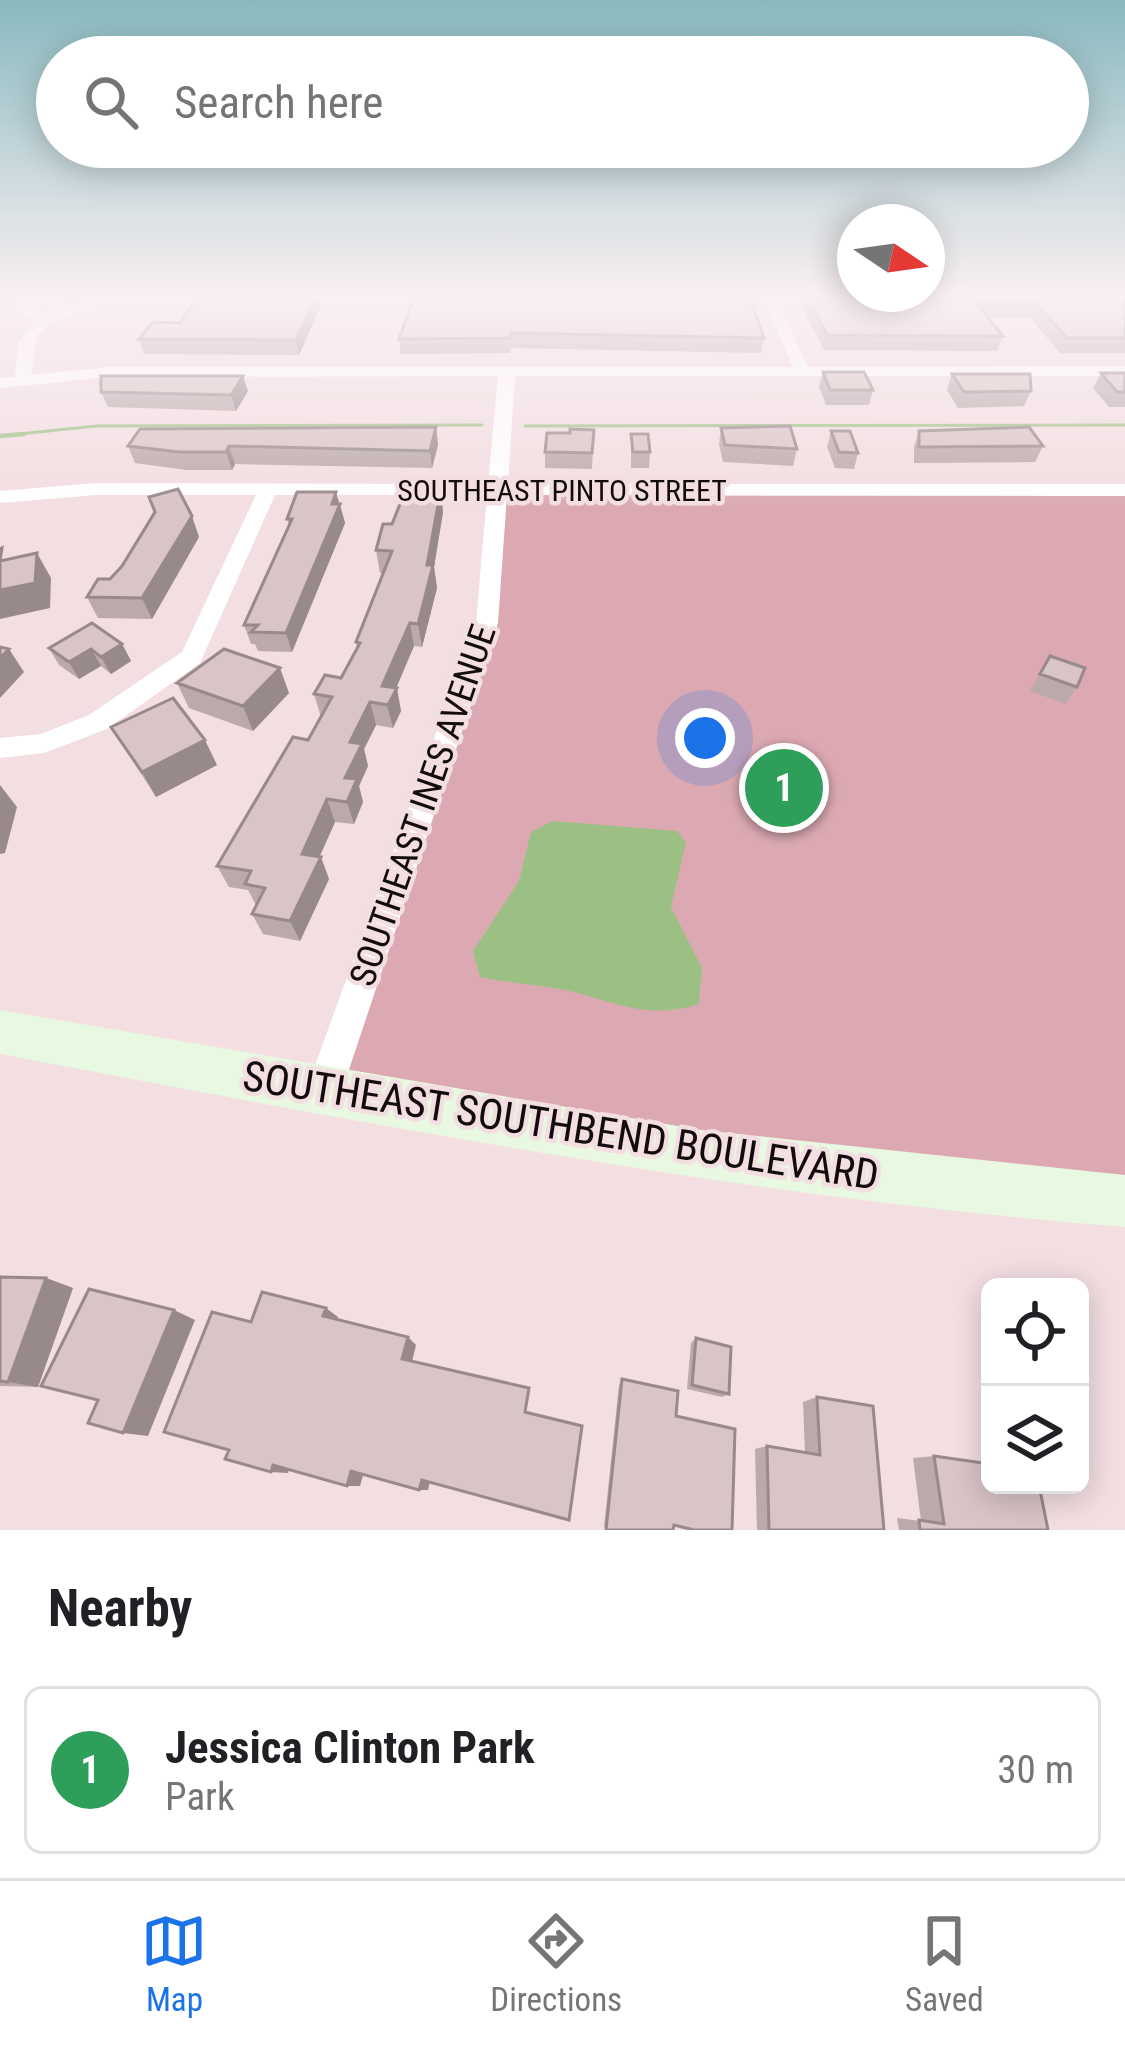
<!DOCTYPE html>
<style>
:root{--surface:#fff;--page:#f6f6f6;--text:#202124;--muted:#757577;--line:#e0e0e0;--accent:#1a73e8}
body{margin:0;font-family:"Roboto Condensed",sans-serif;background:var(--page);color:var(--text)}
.controls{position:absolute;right:36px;bottom:36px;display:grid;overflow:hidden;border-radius:18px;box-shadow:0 6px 30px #0003}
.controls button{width:108px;height:108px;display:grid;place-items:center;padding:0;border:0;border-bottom:3px solid var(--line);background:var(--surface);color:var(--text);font:60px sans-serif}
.compass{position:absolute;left:837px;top:204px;width:108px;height:108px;border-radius:50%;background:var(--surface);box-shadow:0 6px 30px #0003;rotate:103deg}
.you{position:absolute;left:705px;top:738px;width:42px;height:42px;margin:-30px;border:9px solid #fff;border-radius:50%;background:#1a73e8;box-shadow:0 0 0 18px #1a73e833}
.badge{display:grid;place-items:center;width:78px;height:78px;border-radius:50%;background:var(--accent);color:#fff;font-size:39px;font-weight:700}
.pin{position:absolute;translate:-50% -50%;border:6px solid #fff;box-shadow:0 3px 12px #0006}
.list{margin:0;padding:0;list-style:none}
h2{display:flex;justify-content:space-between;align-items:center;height:156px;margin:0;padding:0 48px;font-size:51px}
h2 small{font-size:39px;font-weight:400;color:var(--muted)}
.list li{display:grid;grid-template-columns:78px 1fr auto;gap:36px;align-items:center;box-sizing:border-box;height:168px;margin:0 24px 24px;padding:0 24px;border:3px solid var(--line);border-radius:18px}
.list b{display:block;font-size:45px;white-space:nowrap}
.list p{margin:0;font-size:39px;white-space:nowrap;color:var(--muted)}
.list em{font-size:39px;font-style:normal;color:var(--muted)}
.icon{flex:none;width:66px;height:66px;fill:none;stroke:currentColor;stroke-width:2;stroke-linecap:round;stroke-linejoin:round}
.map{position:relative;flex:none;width:1125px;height:1530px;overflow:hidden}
.search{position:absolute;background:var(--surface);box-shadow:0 6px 30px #0003;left:36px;right:36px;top:36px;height:132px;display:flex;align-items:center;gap:30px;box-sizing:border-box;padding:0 42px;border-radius:66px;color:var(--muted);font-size:45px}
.sheet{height:348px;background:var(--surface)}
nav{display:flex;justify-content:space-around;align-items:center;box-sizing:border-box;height:168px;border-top:3px solid var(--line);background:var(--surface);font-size:33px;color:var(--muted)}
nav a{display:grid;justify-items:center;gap:6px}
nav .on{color:var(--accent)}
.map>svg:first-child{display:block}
.green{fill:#dca9b2}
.water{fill:#9cc084}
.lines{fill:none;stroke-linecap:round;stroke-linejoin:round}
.stream-far1{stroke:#9cc084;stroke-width:3}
.stream{stroke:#9cc084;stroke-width:4.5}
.street{fill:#fff;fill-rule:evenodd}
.secondary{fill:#e9f8e0;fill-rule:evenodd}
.wall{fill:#bba9ab}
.shaded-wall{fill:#98898b}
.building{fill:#d9c4c7;stroke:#98898b;stroke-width:3}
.labels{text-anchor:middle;stroke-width:9;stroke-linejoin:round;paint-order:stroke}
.far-street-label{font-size:30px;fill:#120c0d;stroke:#f3dee2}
.street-label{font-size:36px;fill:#120c0d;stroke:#f3dee2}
.near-street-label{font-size:42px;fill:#120c0d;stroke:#f3dee2}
</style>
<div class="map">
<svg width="1125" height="1530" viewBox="0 0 1125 1530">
<rect width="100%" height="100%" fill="#f3dee2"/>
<path class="green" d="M 505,495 L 1125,496 L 1125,1176 L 773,1142 L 346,1078 L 490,648 L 499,605 Z"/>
<path class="water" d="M 553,821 L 677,831 L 686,842 L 671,907 L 702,968 L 699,1004 C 653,1018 626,1007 582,994 C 549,985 513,984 480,977 L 473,951 L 519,881 L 531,832 Z"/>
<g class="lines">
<path class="stream-far1" d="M 525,426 L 1125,425
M 0,436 L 96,426 L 482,425"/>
<path class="stream" d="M 0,436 L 24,434"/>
<path class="street" d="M 124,295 L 240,298 L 233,302 C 170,301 86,291 37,335 L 31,375 L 108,367 L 793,367 L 764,301 L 715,301 L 709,295 L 845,295 L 839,301 L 778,301 L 808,367 L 1125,366 L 1125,376 L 515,376 L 508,484 L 1125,484 L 1125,496 L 507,495 L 498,623 L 342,1090 L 337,1103 L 324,1108 L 311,1103 L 306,1090 L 476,623 L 487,495 L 275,495 L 200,663 L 107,729 L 44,753 L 0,758 L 0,738 L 41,734 L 89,715 L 182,652 L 256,495 L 96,495 L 0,503 L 0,491 L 96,483 L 488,484 L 498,376 L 108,377 L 0,388 L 0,378 L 15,377 L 18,343 L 36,320 L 13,309 L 13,303 L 39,296 L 69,305 ZM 39,304 L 55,309 L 46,313 L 31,307 Z
M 277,295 L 455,295 L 456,297 L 449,301 L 283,301 Z"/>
<path class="secondary" d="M 0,1010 L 701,1130 L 1125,1175 L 1125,1227 C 745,1197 374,1125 0,1054 Z"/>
</g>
<path class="wall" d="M 318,295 L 320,308 L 299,355 L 144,354 L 139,339 L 180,323 Z
M 415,295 L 764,338 L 761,353 L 511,348 L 510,353 L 401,354 L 399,339 Z
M 804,295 L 1125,295 L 1125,353 L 1060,353 L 1030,318 L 988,318 L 1003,336 L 997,351 L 824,350 L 801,306 Z
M 823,372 L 873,390 L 869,405 L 826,405 L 819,387 Z
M 1101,373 L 1125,373 L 1125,407 L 1109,407 L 1093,388 Z
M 952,374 L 1031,391 L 1024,406 L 958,408 L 947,390 Z
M 248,391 L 236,411 L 108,407 L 101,392 Z
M 436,427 L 438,445 L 432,468 L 235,464 L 232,470 L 186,470 L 135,463 L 128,446 Z
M 721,428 L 797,449 L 793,466 L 723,462 L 719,444 Z
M 594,430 L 592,469 L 545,468 L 545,452 L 570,433 Z
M 831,431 L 858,453 L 854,469 L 835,468 L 827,447 Z
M 919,431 L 1043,446 L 1035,462 L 914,463 L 914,447 Z
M 631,434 L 650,452 L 649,468 L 631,468 Z
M 340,504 L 345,523 L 292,652 L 258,651 L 255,644 L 251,644 L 244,625 L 289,525 L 287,519 Z
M 443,512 L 434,567 L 437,588 L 422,647 L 414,646 L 396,688 L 401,711 L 393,728 L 376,725 L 364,749 L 368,766 L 359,786 L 363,802 L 354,824 L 335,822 L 319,857 L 329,879 L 300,941 L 263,934 L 252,914 L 256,905 L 248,890 L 229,887 L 217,866 L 308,740 L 321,717 L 314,694 L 341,678 L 357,648 L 356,642 L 383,573 L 380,573 L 376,550 L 392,524 Z
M 199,537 L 152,619 L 98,618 L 87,597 L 110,579 Z
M 122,644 L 131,661 L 111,674 L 101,666 L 79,679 L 59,665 L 49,648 Z
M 1050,656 L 1077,687 L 1066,704 L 1030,691 Z
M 177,683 L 289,693 L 253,731 L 189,708 Z
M 111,727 L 217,765 L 156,797 Z
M 0,1277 L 46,1278 L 73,1288 L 38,1387 L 0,1386 Z
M 696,1338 L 729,1394 L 722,1397 L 687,1389 L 691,1343 Z
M 622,1379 L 676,1416 L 674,1525 L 608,1530 L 604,1527 L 619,1385 Z
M 817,1397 L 884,1530 L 757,1530 L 755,1449 L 767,1446 L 805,1452 L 803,1402 Z
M 934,1456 L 1048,1530 L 899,1530 L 897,1518 L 921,1521 L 913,1458 Z"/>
<path class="shaded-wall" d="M 318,295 L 320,308 L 299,355 L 296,340 Z
M 243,376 L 248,391 L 236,411 L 231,395 Z
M 436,427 L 438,445 L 432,468 L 430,451 Z
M 229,446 L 235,464 L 232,470 L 226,452 Z
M 441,489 L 443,512 L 434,567 L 437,588 L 422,647 L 418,624 Z
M 336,492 L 345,523 L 292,652 L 286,633 Z
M 192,516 L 199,537 L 152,619 L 142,598 Z
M 37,553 L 51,578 L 50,608 L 0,619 L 0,590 Z
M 410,623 L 414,646 L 392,698 L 397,688 L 401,711 L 393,728 L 382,686 Z
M 122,644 L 131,661 L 111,674 L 101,657 Z
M 9,649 L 24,672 L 0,698 L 0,658 Z
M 91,649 L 101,666 L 79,679 L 69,662 Z
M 280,668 L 289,693 L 253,731 L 243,706 Z
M 370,702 L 376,725 L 364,749 L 368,766 L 359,786 L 363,802 L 354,824 L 347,802 L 345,778 L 350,742 Z
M 205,740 L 217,765 L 156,797 L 142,772 Z
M 0,785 L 17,807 L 5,853 L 0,854 Z
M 327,799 L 335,822 L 311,876 L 302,854 Z
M 321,857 L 329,879 L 300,941 L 290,921 Z
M 46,1278 L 73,1288 L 38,1387 L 8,1382 Z
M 326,1308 L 338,1317 L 336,1325 L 323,1316 Z
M 174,1310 L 195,1320 L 148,1436 L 123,1433 Z
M 408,1337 L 416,1345 L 411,1366 L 402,1359 Z
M 273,1465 L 290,1466 L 288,1473 L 271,1472 Z
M 351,1471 L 364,1472 L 360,1486 L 347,1486 Z
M 422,1480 L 430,1481 L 428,1490 L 419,1490 Z"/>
<path class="building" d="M 199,295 L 317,295 L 296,340 L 139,339 L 153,322 L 180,323 Z
M 415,295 L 749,295 L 764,338 L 511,333 L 510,338 L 399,339 Z
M 806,295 L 1125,295 L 1125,338 L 1067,338 L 1036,304 L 977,304 L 1003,336 L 827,335 Z
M 823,372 L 864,372 L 873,390 L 830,390 Z
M 1101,373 L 1125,373 L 1125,392 L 1117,392 Z
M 952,374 L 1030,374 L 1031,391 L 964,392 Z
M 101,376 L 243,376 L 231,395 L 101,392 Z
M 790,426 L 797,449 L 725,445 L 721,428 Z
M 436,427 L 430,451 L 229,446 L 226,452 L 179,452 L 128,446 L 140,429 Z
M 1029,427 L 1043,446 L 919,447 L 919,431 Z
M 570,429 L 594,430 L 592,453 L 545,452 L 547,433 L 570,433 Z
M 831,431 L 850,431 L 858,453 L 839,452 Z
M 631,434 L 648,434 L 650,452 L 633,452 Z
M 417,488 L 441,489 L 427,565 L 433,565 L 418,624 L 410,623 L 382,686 L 397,688 L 388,705 L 370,702 L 350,742 L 362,744 L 345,778 L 357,779 L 347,802 L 327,799 L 302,854 L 321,857 L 290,921 L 252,914 L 265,888 L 245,884 L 251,871 L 217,866 L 293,737 L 308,740 L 332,697 L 314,694 L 325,675 L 341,678 L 360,643 L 356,642 L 392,551 L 376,550 L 383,524 L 392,524 L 400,504 Z
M 178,489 L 192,516 L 142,598 L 87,597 L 98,579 L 110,579 L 122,566 L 155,512 L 149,497 Z
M 297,492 L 336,492 L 332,504 L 340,504 L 286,633 L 251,632 L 258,625 L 244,625 L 292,519 L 287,519 Z
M 2,548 L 0,561 L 37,553 L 35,583 L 0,590 L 0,549 Z
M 92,623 L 122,644 L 101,657 L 91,649 L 69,662 L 49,648 Z
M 0,647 L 9,649 L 0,658 Z
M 224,649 L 280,668 L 243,706 L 177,683 Z
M 1050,656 L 1085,668 L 1077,687 L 1040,674 Z
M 173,698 L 205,740 L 142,772 L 111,727 Z
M 0,1277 L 46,1278 L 8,1382 L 0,1381 Z
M 89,1289 L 174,1310 L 123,1433 L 88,1423 L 98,1400 L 41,1386 Z
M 262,1292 L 326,1308 L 323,1316 L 408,1337 L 402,1359 L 529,1388 L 525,1412 L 582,1426 L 569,1520 L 422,1480 L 419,1490 L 351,1471 L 347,1486 L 273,1465 L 271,1472 L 225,1459 L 229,1450 L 164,1432 L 212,1312 L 251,1322 Z
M 696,1338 L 731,1347 L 729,1394 L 692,1385 Z
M 622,1379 L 678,1391 L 676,1416 L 735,1429 L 732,1530 L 694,1530 L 674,1525 L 673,1530 L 606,1530 Z
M 817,1397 L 873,1406 L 884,1530 L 769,1530 L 767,1446 L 820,1455 Z
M 934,1456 L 990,1464 L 990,1485 L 1039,1485 L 1048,1530 L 920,1530 L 919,1520 L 944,1524 Z"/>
<linearGradient id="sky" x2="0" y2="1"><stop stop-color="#89b9c0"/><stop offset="0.58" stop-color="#faf0f2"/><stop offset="1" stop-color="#faf0f2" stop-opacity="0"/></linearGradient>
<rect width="1125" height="509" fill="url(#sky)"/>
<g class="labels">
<g class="far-street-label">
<text x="562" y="501">SOUTHEAST PINTO STREET</text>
</g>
<g class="street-label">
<text transform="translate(422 805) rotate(-71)" y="13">SOUTHEAST INES AVENUE</text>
</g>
<g class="near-street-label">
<text transform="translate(561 1125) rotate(9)" y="15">SOUTHEAST SOUTHBEND BOULEVARD</text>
</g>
</g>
</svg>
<div class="controls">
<button><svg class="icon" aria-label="locate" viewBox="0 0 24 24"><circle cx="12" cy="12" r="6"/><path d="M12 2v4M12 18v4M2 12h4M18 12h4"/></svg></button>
<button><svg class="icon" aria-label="layers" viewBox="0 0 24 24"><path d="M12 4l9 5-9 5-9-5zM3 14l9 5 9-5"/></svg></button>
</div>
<svg class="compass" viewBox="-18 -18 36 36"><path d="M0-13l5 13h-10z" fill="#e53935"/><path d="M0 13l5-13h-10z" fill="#757577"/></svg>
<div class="you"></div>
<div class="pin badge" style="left:784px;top:788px;background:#2e9e5b">1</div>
<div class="search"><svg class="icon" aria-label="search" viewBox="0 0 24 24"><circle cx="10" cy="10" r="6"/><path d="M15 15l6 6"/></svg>Search here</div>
</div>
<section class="sheet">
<h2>Nearby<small></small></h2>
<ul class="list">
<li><span class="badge" style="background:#2e9e5b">1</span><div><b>Jessica Clinton Park</b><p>Park</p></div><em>30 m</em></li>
</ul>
</section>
<nav>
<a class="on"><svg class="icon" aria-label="map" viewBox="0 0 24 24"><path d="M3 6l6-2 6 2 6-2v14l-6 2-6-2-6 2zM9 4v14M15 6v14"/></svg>Map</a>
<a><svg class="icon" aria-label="directions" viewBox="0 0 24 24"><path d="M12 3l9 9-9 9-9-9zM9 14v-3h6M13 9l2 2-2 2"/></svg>Directions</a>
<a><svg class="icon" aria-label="saved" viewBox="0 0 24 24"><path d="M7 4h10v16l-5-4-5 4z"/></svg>Saved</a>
</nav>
